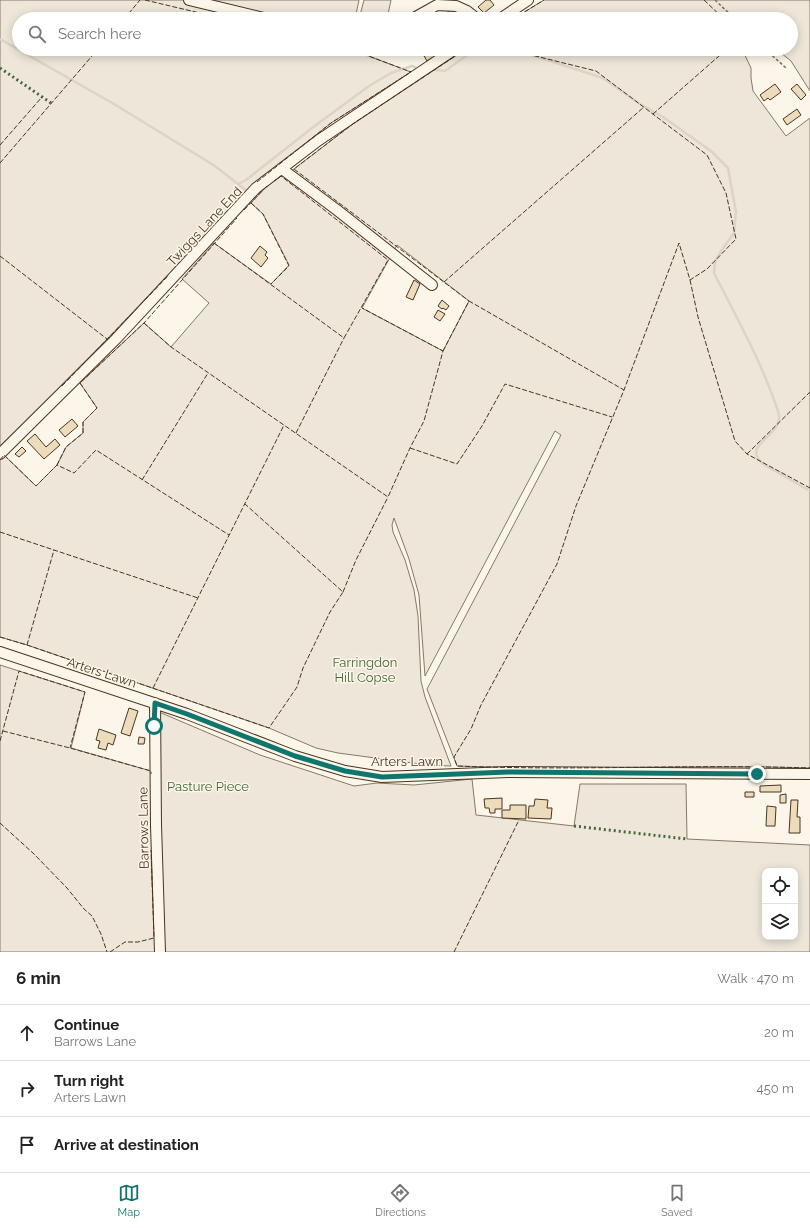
<!DOCTYPE html>
<meta charset="utf-8">
<style>
:root{--surface:#fff;--page:#f2f2f2;--text:#222;--muted:#767676;--line:#e0e0e0;--accent:#0f766e}
body{margin:0;font-family:Raleway,sans-serif;background:var(--page);color:var(--text)}
.controls{position:absolute;right:12px;bottom:12px;display:grid;overflow:hidden;border-radius:8px;box-shadow:0 2px 10px #0003}
.controls button{width:36px;height:36px;display:grid;place-items:center;padding:0;border:0;border-bottom:1px solid var(--line);background:var(--surface);color:var(--text);font:20px sans-serif}
.stop{position:absolute;width:12px;height:12px;margin:-9px;border:3px solid #0f766e;border-radius:50%;background:#fff}
.stop.end{background:#0f766e;border-color:#fff;box-shadow:0 1px 4px #0008}
.list{margin:0;padding:0;list-style:none}
h2{display:flex;justify-content:space-between;align-items:center;height:52px;margin:0;padding:0 16px;font-size:17px}
h2 small{font-size:13px;font-weight:400;color:var(--muted)}
.list li{display:grid;grid-template-columns:26px 1fr auto;gap:12px;align-items:center;box-sizing:border-box;height:56px;padding:0 16px;border-top:1px solid var(--line)}
.list b{display:block;font-size:15px;white-space:nowrap}
.list p{margin:0;font-size:13px;white-space:nowrap;color:var(--muted)}
.list em{font-size:13px;font-style:normal;color:var(--muted)}
.icon{flex:none;width:22px;height:22px;fill:none;stroke:currentColor;stroke-width:2;stroke-linecap:round;stroke-linejoin:round}
.map{position:relative;flex:none;width:810px;height:952px;overflow:hidden}
.search{position:absolute;background:var(--surface);box-shadow:0 2px 10px #0003;left:12px;right:12px;top:12px;height:44px;display:flex;align-items:center;gap:10px;box-sizing:border-box;padding:0 14px;border-radius:22px;color:var(--muted);font-size:15px}
.sheet{height:220px;background:var(--surface)}
nav{display:flex;justify-content:space-around;align-items:center;box-sizing:border-box;height:56px;border-top:1px solid var(--line);background:var(--surface);font-size:11px;color:var(--muted)}
nav a{display:grid;justify-items:center;gap:2px}
nav .on{color:var(--accent)}
.map>svg:first-child{display:block}
.green{fill:#ede6d9;stroke:#887966;fill-rule:evenodd}
.lines{fill:none;stroke-linecap:round;stroke-linejoin:round}
.stream{stroke:#dcd4c6;stroke-width:2.5}
.building{fill:#ecdcbc;stroke:#4a3520}
.minor-casing{stroke:#4a3520;stroke-width:12}
.path{stroke:#7f6f5c;stroke-width:1.5;stroke-dasharray:3 2;stroke-linecap:butt}
.minor{stroke:#fbf6e9;stroke-width:10}
.hedge{stroke:#436837;stroke-width:3;stroke-dasharray:2 3;stroke-linecap:butt}
.fence{stroke:#4a3520;stroke-width:1;stroke-dasharray:5 2;stroke-linecap:butt}
.route{stroke:#0f766e;stroke-width:5}
.labels{text-anchor:middle;stroke-width:3;stroke-linejoin:round;paint-order:stroke}
.street-label{font-size:13px;fill:#4a3520;stroke:#fbf6e9}
.park-label{font-size:13px;fill:#436837;stroke:#fbf6e9}
</style>
<div class="map">
<svg width="810" height="952" viewBox="0 0 810 952">
<rect width="100%" height="100%" fill="#fbf6e9"/>
<path class="green" d="M 0,0 L 359,0 L 355,19 L 19,19 L 19,49 L 350,49 L 411,72 L 331,123 L 259,180 L 107,339 L 0,448 Z
M 364,0 L 391,0 L 387,19 L 359,19 Z
M 544,0 L 810,0 L 810,91 L 791,61 L 776,49 L 791,49 L 791,19 L 513,19 Z
M 466,49 L 742,49 L 751,68 L 751,78 L 753,91 L 786,136 L 810,118 L 810,768 C 692,764 575,771 457,766 L 427,689 L 561,435 L 555,431 L 425,676 L 419,595 L 409,559 L 394,518 L 392,525 L 393,532 L 405,560 L 414,590 L 418,616 L 421,681 L 425,697 L 451,766 L 428,765 L 338,753 L 316,748 L 269,728 L 27,645 L 0,637 L 0,460 L 4,455 L 36,486 L 57,465 L 66,447 L 83,433 L 83,422 L 97,408 L 80,383 L 144,323 L 171,347 L 209,303 L 182,279 L 214,243 L 271,284 L 289,265 L 263,214 L 251,203 L 266,187 L 281,176 L 294,169 L 354,123 ZM 397,245 L 469,301 L 443,351 L 362,308 Z
M 0,665 L 85,692 L 71,748 L 151,771 L 152,880 L 156,952 L 0,952 Z
M 159,712 L 260,755 L 354,786 L 377,783 L 414,785 L 472,779 L 476,815 L 574,826 L 580,784 L 686,784 L 687,839 L 810,845 L 810,952 L 165,952 L 161,891 ZM 765,871 L 795,871 L 795,937 L 765,937 Z"/>
<g class="lines">
<path class="stream" d="M 0,39 L 114,104 L 215,166 L 248,192
M 505,49 L 519,51 L 603,78 L 640,104 L 663,117 L 711,151 L 728,168 L 736,212 L 734,233 L 721,251 L 715,262 L 714,273 C 737,318 762,363 778,411 C 787,436 739,443 763,464 L 810,491
M 436,70 L 445,71 L 470,53 L 480,49
M 238,184 L 246,180 L 312,128 L 369,86 L 391,73 L 412,66 L 415,67"/>
</g>
<path class="building" d="M 486,0 L 490,0 L 494,5 L 484,13 L 478,7 Z
M 451,10 L 456,19 L 436,19 Z
M 407,49 L 419,49 L 410,55 Z
M 420,49 L 446,49 L 427,61 Z
M 775,84 L 781,92 L 770,100 L 768,98 L 764,101 L 760,95 Z
M 797,84 L 806,95 L 801,100 L 791,89 Z
M 797,109 L 801,115 L 787,125 L 783,119 Z
M 260,246 L 267,252 L 265,255 L 268,258 L 261,267 L 251,258 Z
M 414,280 L 420,284 L 413,300 L 406,297 Z
M 442,300 L 449,306 L 446,310 L 443,308 L 442,309 L 438,306 Z
M 438,310 L 445,314 L 440,321 L 434,317 Z
M 72,419 L 78,426 L 65,437 L 59,430 Z
M 35,434 L 46,447 L 55,439 L 60,445 L 44,459 L 27,441 Z
M 22,447 L 26,451 L 19,457 L 15,454 Z
M 129,708 L 138,711 L 130,736 L 121,733 Z
M 99,729 L 116,735 L 113,745 L 108,743 L 106,750 L 98,748 L 100,741 L 96,740 Z
M 139,737 L 145,738 L 144,744 L 138,744 Z
M 781,785 L 781,792 L 760,792 L 760,786 Z
M 745,792 L 754,792 L 754,797 L 745,797 Z
M 786,794 L 786,803 L 780,803 L 780,795 Z
M 502,798 L 502,809 L 495,809 L 495,813 L 490,813 L 489,808 L 485,808 L 484,799 Z
M 535,799 L 548,800 L 547,808 L 552,808 L 551,819 L 528,818 L 529,806 L 534,806 Z
M 791,800 L 798,800 L 797,817 L 800,817 L 800,833 L 789,833 Z
M 510,805 L 526,805 L 526,819 L 502,818 L 502,810 L 510,810 Z
M 767,806 L 776,807 L 775,826 L 766,826 Z"/>
<g class="lines">
<defs>
<path id="minor" d="M 189,0 L 268,19
M 412,19 L 437,5 L 456,6 L 467,11 L 477,19
M 500,19 L 528,0
M 282,169 L 337,210 L 432,285
M 0,454 L 116,339 L 256,188 L 319,140 L 455,49
M 0,652 L 187,714 L 295,756 L 345,771 L 382,777 L 508,772 L 810,774
M 155,703 L 156,825 L 160,952"/>
</defs>
<use href="#minor" class="minor-casing"/>
<path class="path" d="M 715,0 L 735,19
M 765,49 L 786,68"/>
<use href="#minor" class="minor"/>
<path class="hedge" d="M 0,68 L 51,103
M 574,826 L 687,839"/>
<path class="fence" d="M 145,0 L 225,19
M 704,0 L 724,19
M 124,19 L 140,0
M 513,19 L 544,0
M 350,49 L 411,72
M 466,49 L 354,123 L 294,169 L 469,301
M 507,49 L 596,71 L 707,155 L 726,193 L 736,239 L 707,269 L 690,280 L 679,243 L 624,390 L 576,506 L 557,564 L 481,705 L 471,729 L 454,757 L 457,766 C 575,771 692,764 810,768
M 653,114 L 727,49
M 0,145 L 42,97
M 0,163 L 98,49
M 257,182 L 331,123 L 411,72
M 251,203 L 263,214 L 289,266 L 271,284
M 244,210 L 267,186
M 214,243 L 344,338 L 388,260 L 281,176 L 274,181
M 0,256 L 107,339
M 690,280 L 698,317 L 735,441 L 747,454 L 810,488
M 444,282 L 644,107
M 144,323 L 171,347 L 388,497 L 410,448 L 424,421 L 443,351 L 362,308
M 443,351 L 469,301 L 624,390
M 62,386 L 169,275
M 296,433 L 344,338
M 410,448 L 457,464 L 482,426 L 505,384 L 612,417
M 747,454 L 810,392
M 0,460 L 4,455 L 36,486 L 57,465 L 74,473 L 96,450 L 229,535
M 57,465 L 66,447 L 83,433 L 83,422 L 97,408 L 80,383 L 144,323 L 237,218
M 142,480 L 208,373
M 0,532 L 198,598
M 343,592 L 356,560 L 388,497
M 0,637 L 27,645 L 54,550
M 27,645 L 269,728 L 297,687 L 303,668 L 330,612 L 343,592 L 245,504
M 153,688 L 284,425
M 3,731 L 70,748 L 151,771 L 151,774
M 0,741 L 19,671 L 85,692 L 70,748
M 0,823 L 34,854 L 67,888 L 84,909 L 92,916 L 101,934 L 107,952
M 110,952 L 125,942 L 138,942 L 154,938 L 151,850
M 454,952 L 519,820"/>
</g>
<g class="lines">
<path class="route" d="M 154,726 L 155,703 L 187,714 L 295,756 L 345,771 L 382,777 L 508,772 L 757,774"/>
</g>
<g class="labels">
<g class="street-label">
<text transform="translate(204 226) rotate(-47)" y="5">Twiggs Lane End</text>
<text transform="translate(102 672) rotate(18)" y="5">Arters Lawn</text>
<text x="407" y="766">Arters Lawn</text>
<text transform="translate(143 828) rotate(-91)" y="5">Barrows Lane</text>
</g>
<g class="park-label">
<text x="365" y="667">Farringdon<tspan x="365" dy="15">Hill Copse</tspan></text>
<text x="208" y="791">Pasture Piece</text>
</g>
</g>
</svg>
<div class="controls">
<button><svg class="icon" aria-label="locate" viewBox="0 0 24 24"><circle cx="12" cy="12" r="6"/><path d="M12 2v4M12 18v4M2 12h4M18 12h4"/></svg></button>
<button><svg class="icon" aria-label="layers" viewBox="0 0 24 24"><path d="M12 4l9 5-9 5-9-5zM3 14l9 5 9-5"/></svg></button>
</div>
<div class="stop" style="left:154px;top:726px"></div>
<div class="stop end" style="left:757px;top:774px"></div>
<div class="search"><svg class="icon" aria-label="search" viewBox="0 0 24 24"><circle cx="10" cy="10" r="6"/><path d="M15 15l6 6"/></svg>Search here</div>
</div>
<section class="sheet">
<h2>6 min<small>Walk · 470 m</small></h2>
<ul class="list">
<li><svg class="icon" aria-label="ahead" viewBox="0 0 24 24"><path d="M12 20V5M6 11l6-6 6 6"/></svg><div><b>Continue</b><p>Barrows Lane</p></div><em>20 m</em></li>
<li><svg class="icon" aria-label="right" viewBox="0 0 24 24"><path d="M7 20v-9h11M14 6l5 5-5 5"/></svg><div><b>Turn right</b><p>Arters Lawn</p></div><em>450 m</em></li>
<li><svg class="icon" aria-label="arrive" viewBox="0 0 24 24"><path d="M6 21V4h12l-3 4 3 4H6"/></svg><div><b>Arrive at destination</b></div></li>
</ul>
</section>
<nav>
<a class="on"><svg class="icon" aria-label="map" viewBox="0 0 24 24"><path d="M3 6l6-2 6 2 6-2v14l-6 2-6-2-6 2zM9 4v14M15 6v14"/></svg>Map</a>
<a><svg class="icon" aria-label="directions" viewBox="0 0 24 24"><path d="M12 3l9 9-9 9-9-9zM9 14v-3h6M13 9l2 2-2 2"/></svg>Directions</a>
<a><svg class="icon" aria-label="saved" viewBox="0 0 24 24"><path d="M7 4h10v16l-5-4-5 4z"/></svg>Saved</a>
</nav>
